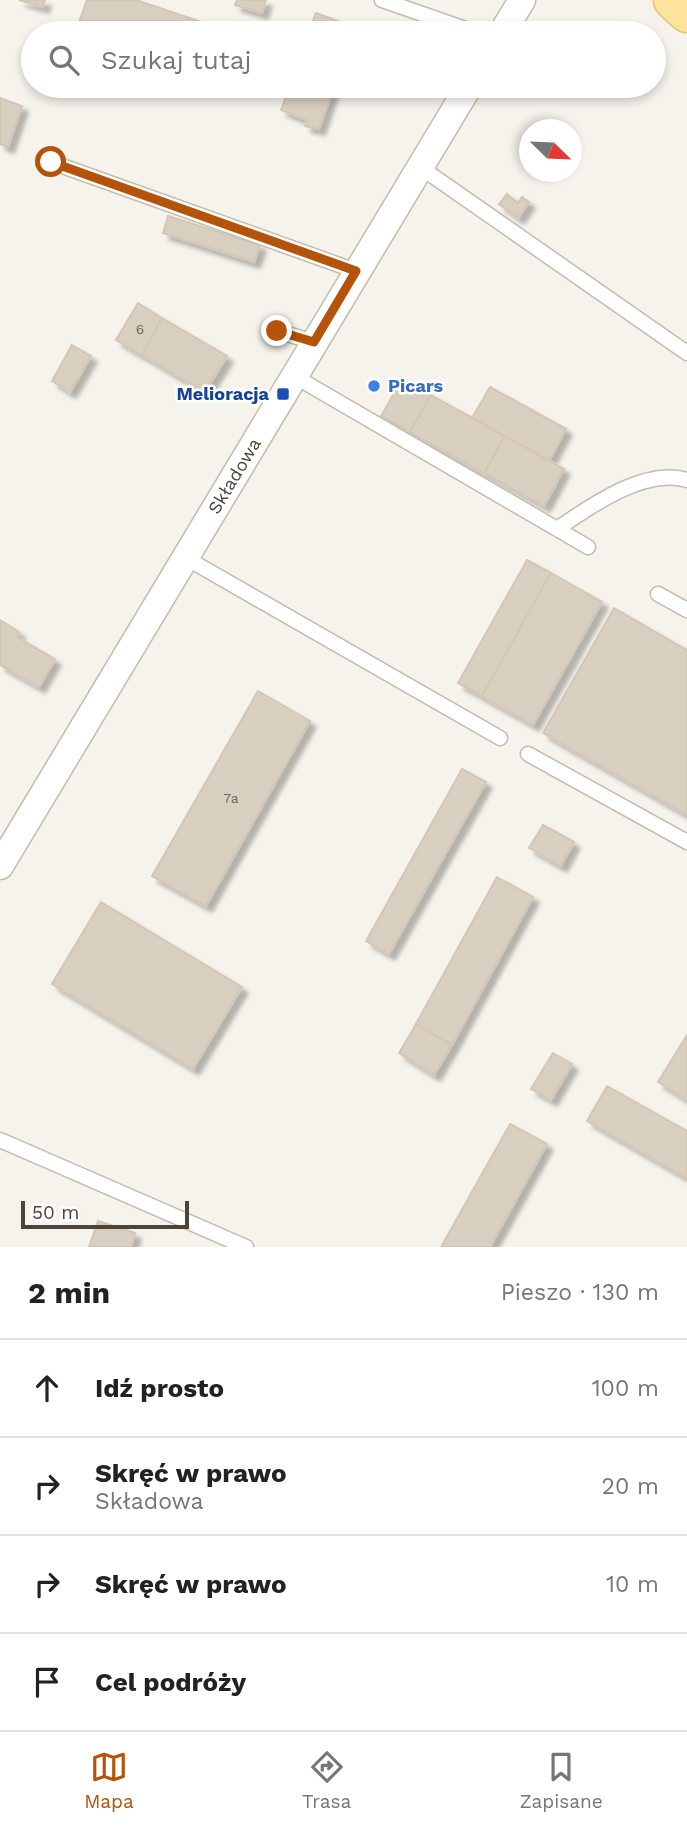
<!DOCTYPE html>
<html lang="pl">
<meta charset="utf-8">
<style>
:root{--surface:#fff;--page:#f6f6f6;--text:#222;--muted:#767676;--line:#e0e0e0;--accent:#b45309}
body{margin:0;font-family:"Work Sans",sans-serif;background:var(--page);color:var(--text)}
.compass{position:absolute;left:519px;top:119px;width:63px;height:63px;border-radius:50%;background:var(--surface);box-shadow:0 4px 10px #0003;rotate:113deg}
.scale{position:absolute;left:21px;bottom:18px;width:168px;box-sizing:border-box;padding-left:7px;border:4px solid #4b4439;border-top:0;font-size:19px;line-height:24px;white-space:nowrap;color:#4b4439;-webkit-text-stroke:5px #fff;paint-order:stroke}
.stop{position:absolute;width:21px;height:21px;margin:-16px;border:5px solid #b45309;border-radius:50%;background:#fff}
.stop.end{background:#b45309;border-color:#fff;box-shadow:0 2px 7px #0008}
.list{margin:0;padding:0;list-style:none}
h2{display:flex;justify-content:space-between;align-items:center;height:91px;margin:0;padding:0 28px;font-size:30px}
h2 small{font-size:23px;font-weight:400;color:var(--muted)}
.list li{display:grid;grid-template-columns:46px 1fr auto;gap:21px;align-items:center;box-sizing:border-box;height:98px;padding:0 28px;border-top:2px solid var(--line)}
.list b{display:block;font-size:26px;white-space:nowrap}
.list p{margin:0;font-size:23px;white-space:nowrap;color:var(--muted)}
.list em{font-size:23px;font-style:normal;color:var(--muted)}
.icon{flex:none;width:38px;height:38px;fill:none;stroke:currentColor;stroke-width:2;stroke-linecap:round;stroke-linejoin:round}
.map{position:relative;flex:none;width:687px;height:1247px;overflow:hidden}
.search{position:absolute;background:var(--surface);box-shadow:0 4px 10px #0003;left:21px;right:21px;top:21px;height:77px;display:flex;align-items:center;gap:18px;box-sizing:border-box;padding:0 24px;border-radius:38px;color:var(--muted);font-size:26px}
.sheet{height:483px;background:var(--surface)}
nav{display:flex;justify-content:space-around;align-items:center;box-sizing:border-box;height:98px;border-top:2px solid var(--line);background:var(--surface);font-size:19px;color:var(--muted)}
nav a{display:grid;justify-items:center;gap:4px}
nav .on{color:var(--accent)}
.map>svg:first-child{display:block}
.building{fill:#d8cfc1;stroke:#d3c7b4;stroke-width:2;filter:url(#shadow)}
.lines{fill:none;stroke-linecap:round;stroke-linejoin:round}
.lane-casing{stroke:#c2bbae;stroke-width:17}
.street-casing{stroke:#c2bbae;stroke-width:29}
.primary-casing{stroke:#e6c16a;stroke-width:41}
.lane{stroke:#fff;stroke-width:14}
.street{stroke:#fff;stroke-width:26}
.primary{stroke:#ffe39c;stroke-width:38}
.route{stroke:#b45309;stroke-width:9}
.shop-dot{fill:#3f7fe0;stroke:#fff;stroke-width:2.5}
.transit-dot{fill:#1a4fb4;stroke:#fff;stroke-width:2.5}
.labels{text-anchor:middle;stroke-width:5;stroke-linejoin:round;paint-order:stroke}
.number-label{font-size:14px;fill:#6e675b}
.shop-label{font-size:18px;font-weight:bold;fill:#366cbe;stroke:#fff;text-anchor:start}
.transit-label{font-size:18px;font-weight:bold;fill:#164399;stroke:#fff;text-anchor:end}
.street-label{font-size:18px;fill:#4b4439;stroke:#fff}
</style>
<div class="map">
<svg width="687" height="1247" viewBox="0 0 687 1247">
<defs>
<filter id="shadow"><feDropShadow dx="6" dy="6" stdDeviation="2" flood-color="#0004"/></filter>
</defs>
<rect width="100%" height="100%" fill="#f6f3ec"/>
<path class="building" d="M 19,0 L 45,0 L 43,7 Z
M 87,0 L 136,0 L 225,30 L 224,33 L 102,33 L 78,25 Z
M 237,0 L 266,0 L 262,13 L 235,5 Z
M 316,13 L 355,27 L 353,33 L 308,33 Z
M 290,86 L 334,86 L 319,129 L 305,126 L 307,120 L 281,110 Z
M 0,98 L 22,106 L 8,147 L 0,144 Z
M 507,194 L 518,203 L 522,197 L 529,202 L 518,218 L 499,204 Z
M 168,216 L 260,245 L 254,262 L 163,233 Z
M 138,303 L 162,318 L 142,355 L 116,340 Z
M 162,318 L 227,356 L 205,392 L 142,355 Z
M 72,345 L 91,356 L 70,392 L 52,381 Z
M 402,379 L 431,395 L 410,432 L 381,416 Z
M 490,387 L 566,429 L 549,461 L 472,418 Z
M 431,395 L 505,436 L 484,473 L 410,432 Z
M 505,436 L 564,469 L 544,506 L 484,473 Z
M 527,560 L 551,573 L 482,696 L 458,683 Z
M 551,573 L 602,602 L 533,725 L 482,696 Z
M 614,608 L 687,650 L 687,815 L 543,733 Z
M 0,620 L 19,632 L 17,637 L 55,659 L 39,687 L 0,665 Z
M 258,691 L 310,721 L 206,906 L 152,876 Z
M 462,769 L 486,782 L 389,954 L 366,941 Z
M 543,825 L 574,842 L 561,866 L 529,848 Z
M 497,877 L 533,897 L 452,1045 L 416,1024 Z
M 101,902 L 242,987 L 193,1069 L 52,984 Z
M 416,1024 L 452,1045 L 434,1075 L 399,1053 Z
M 687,1035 L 687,1100 L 658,1082 Z
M 553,1053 L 572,1064 L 551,1100 L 531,1089 Z
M 607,1086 L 687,1131 L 687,1178 L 587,1121 Z
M 510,1124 L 547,1144 L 490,1247 L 441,1247 Z
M 98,1221 L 135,1233 L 131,1247 L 89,1247 Z"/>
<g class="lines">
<defs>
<path id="lane" d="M 382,0 L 477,33
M 51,162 L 356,271
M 420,167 L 687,353
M 277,331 L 314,342
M 294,376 L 588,547
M 557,529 C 589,507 645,467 687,480
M 186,558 L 500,738
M 658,594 L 687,610
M 528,754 L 687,842
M 0,1140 L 246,1247"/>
<g id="street">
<path d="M 502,33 L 522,0"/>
<path id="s1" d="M 0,866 L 469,86"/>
</g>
<path id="primary" d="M 673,0 L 687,13"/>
</defs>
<use href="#lane" class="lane-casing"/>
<use href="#street" class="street-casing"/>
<use href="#primary" class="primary-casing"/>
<use href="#lane" class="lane"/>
<use href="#street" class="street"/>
<use href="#primary" class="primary"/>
</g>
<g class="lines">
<path class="route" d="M 51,162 L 356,271 L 314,342 L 277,331"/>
</g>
<circle class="shop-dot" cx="374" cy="386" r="7"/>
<rect class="transit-dot" x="276" y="387" width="14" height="14" rx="3.5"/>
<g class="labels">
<g class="number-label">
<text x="140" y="334">6</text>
<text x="231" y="803">7a</text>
</g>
<g class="shop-label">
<text x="388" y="392">Picars</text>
</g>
<g class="transit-label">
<text x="269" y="400">Melioracja</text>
</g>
<g class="street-label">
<text dy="6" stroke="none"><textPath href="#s1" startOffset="455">Składowa</textPath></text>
</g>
</g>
</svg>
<svg class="compass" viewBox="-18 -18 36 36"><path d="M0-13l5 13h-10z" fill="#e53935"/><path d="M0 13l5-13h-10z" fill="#767676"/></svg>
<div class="scale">50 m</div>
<div class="stop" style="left:51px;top:162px"></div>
<div class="stop end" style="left:277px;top:331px"></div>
<div class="search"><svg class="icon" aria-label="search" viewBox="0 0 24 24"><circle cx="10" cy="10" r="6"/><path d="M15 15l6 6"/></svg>Szukaj tutaj</div>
</div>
<section class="sheet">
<h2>2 min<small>Pieszo · 130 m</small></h2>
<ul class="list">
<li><svg class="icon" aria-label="ahead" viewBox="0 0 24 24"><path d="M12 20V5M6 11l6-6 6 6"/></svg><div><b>Idź prosto</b></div><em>100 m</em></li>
<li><svg class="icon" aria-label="right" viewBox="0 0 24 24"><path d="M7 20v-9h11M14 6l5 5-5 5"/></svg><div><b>Skręć w prawo</b><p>Składowa</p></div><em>20 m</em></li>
<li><svg class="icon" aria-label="right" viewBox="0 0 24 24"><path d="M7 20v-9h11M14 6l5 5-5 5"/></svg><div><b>Skręć w prawo</b></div><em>10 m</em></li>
<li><svg class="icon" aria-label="arrive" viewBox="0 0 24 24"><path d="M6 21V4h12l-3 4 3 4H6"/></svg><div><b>Cel podróży</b></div></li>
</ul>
</section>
<nav>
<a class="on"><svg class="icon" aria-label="map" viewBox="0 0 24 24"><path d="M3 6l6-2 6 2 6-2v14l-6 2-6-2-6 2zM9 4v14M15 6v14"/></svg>Mapa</a>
<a><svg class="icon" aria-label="directions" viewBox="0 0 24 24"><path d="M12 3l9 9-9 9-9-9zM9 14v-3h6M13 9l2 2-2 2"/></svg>Trasa</a>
<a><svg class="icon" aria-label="saved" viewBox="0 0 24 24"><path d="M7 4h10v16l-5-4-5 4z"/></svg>Zapisane</a>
</nav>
